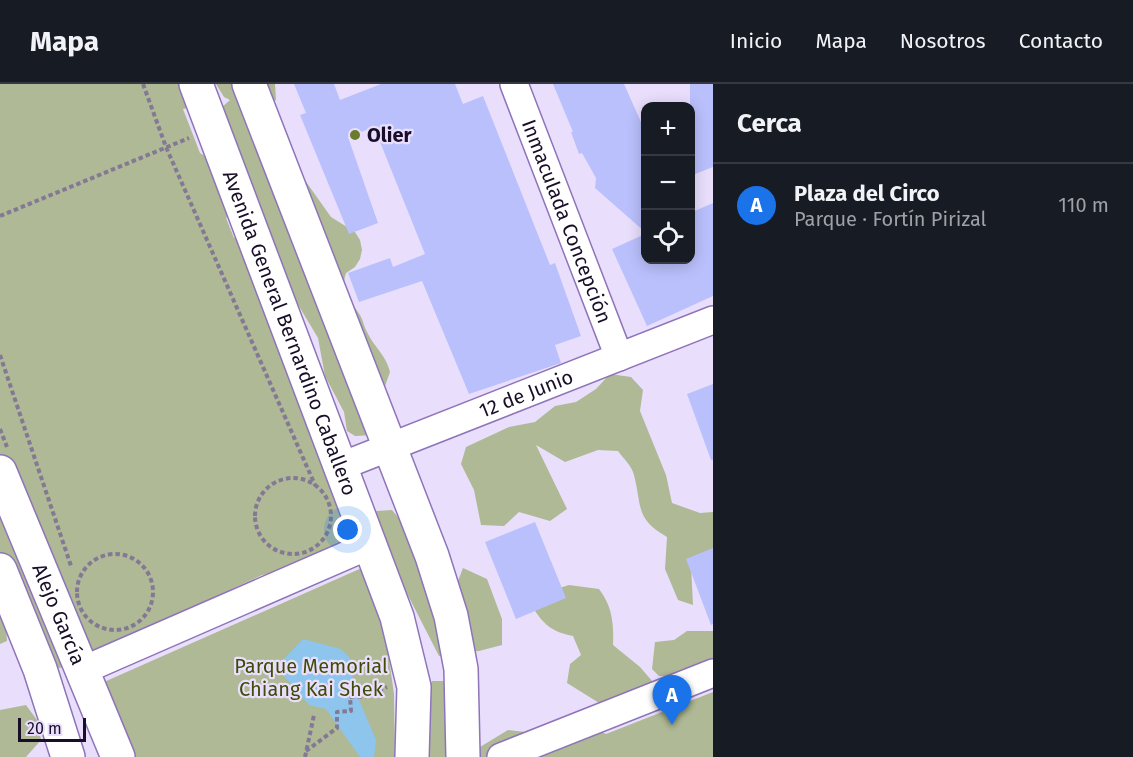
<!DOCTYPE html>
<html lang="es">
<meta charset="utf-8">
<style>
:root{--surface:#171b24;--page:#20242c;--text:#f1f3f6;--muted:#9ea1a6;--line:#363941;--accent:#1a73e8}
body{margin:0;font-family:"Fira Sans",sans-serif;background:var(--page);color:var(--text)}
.controls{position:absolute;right:18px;top:18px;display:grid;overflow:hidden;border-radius:12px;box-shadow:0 3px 15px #0003}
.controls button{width:54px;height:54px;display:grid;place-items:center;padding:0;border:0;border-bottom:2px solid var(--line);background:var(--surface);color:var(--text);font:30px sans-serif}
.scale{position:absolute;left:18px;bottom:15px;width:68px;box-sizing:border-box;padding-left:6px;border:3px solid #180e28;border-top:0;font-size:16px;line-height:21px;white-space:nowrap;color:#180e28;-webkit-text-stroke:4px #e9dffd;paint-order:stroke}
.you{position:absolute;left:348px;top:446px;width:21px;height:21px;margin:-15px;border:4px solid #fff;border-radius:50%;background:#1a73e8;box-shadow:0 0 0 9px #1a73e833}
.badge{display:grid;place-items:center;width:39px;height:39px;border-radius:50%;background:var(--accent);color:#fff;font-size:20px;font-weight:700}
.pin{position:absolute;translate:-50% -50px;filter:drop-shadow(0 2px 3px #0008)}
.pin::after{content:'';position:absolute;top:32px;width:21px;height:18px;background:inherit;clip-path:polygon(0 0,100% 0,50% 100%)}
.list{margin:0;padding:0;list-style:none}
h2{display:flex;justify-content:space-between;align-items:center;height:78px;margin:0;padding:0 24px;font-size:26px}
h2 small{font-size:20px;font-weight:400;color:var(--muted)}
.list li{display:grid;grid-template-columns:39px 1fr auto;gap:18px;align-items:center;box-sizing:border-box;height:84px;padding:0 24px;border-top:2px solid var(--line)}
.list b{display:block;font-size:22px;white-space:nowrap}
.list p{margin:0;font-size:20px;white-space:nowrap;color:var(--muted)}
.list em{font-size:20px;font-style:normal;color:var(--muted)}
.icon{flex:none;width:33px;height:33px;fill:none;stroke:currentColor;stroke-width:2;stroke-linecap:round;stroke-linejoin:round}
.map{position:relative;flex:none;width:713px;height:673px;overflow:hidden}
header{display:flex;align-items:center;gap:36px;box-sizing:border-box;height:84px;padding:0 30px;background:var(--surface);border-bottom:2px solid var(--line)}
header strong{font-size:28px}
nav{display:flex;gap:33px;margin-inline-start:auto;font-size:21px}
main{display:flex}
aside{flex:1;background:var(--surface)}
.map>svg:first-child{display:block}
.green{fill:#afb995}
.water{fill:#8dc5ed}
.building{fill:#bac0fc}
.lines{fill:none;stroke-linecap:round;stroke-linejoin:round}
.minor-casing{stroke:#8e74b9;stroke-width:30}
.tertiary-casing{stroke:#8e74b9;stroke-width:36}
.primary-casing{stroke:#8e74b9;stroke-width:36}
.path{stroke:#837995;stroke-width:4;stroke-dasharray:4.5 3;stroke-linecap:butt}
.minor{stroke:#fff;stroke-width:27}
.tertiary{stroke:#fff;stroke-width:33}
.primary{stroke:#fff;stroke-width:33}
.poi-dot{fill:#6b7d2c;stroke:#e9dffd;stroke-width:2}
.labels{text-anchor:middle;stroke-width:4.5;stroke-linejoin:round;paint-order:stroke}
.poi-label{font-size:20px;font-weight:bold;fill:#180e28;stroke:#e9dffd;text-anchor:start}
.street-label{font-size:20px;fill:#180e28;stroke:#e9dffd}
.park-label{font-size:20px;fill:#3f4b06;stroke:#e9dffd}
</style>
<header>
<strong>Mapa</strong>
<nav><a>Inicio</a><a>Mapa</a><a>Nosotros</a><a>Contacto</a></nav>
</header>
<main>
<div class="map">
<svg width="713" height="673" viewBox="0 0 713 673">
<rect width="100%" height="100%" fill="#e9dffd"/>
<path class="green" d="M 0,0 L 205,0 L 204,21 L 183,25 L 200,69 L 239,93 L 242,123 L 226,134 L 234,154 L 244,147 L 356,459 L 280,488 L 262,491 L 197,521 L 198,525 L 71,583 L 40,585 L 0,471 Z
M 216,0 L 275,0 L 276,16 L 271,19 L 288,51 L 292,78 L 331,133 L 355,148 L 360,156 L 362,166 L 360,175 L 355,183 L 346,189 C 340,206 351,217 360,231 C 363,236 364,243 367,248 C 374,263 386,271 390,288 L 384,305 L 374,351 L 355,352 L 347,347 L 344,328 L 325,292 L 318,254 L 287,202 L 221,24 L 230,16 L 224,13 Z
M 610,290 L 631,293 L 643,306 L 640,327 L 666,391 L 672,419 L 700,429 L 713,428 L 713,473 L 691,481 L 693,521 L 678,516 L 665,485 L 667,453 C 635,435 642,422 634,391 C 632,382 623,374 618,367 L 598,366 L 565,378 L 536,361 L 567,425 L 550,437 L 519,428 L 504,442 L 481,441 L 474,406 L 461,380 L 466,363 L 509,343 L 535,338 L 555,322 L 576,318 L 596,305 Z
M 392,426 L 413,451 L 425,487 L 458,497 L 463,484 L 487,495 L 502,535 L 502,561 L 479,567 L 439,572 L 392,480 L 376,427 Z
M 364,483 L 386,553 L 394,610 L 395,673 L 134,673 L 104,598 Z
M 569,501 L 599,505 C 612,522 614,539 613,561 L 640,583 L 653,598 L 640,626 L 620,632 L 567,599 L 570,580 L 581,571 L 573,552 C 554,548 546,543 535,527 L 550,507 Z
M 0,528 L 6,542 L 7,557 L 0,560 Z
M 687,547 L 713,547 L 713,597 L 659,592 L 652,585 L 655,558 L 674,556 Z
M 432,597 L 447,597 L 453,673 L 423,673 L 425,613 Z
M 713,608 L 713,673 L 473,673 L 475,666 L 508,646 L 534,649 L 583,638 L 606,650 Z
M 26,621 L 37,636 L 41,656 L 26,673 L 0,673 L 0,626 Z"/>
<path class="water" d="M 303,555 L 341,565 L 350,574 L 354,604 L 376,656 L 374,673 L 360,673 L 326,625 L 309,621 L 279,586 L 284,575 Z"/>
<path class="building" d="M 294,0 L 334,0 L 340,16 L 381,0 L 455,0 L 463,20 L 483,12 L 550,181 L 555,179 L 581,252 L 555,261 L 561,279 L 469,310 L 422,197 L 359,218 L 348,189 L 390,174 L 393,183 L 425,170 L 374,43 L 348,53 L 378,139 L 349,150 L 300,31 L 306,29 Z
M 553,0 L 624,0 L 645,47 L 645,148 L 595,104 L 596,94 L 582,69 L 579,70 L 571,48 L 573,48 Z
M 690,0 L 713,0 L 713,83 L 690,92 Z
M 713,119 L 713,212 L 647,242 L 612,165 L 645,150 L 645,176 L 690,176 L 690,129 Z
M 713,300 L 713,376 L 711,376 L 687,310 Z
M 535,438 L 566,514 L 516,535 L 485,458 Z
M 713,464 L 713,540 L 711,541 L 686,475 Z"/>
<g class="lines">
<defs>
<g id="minor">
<path id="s1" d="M 514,0 L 619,273"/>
<path id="s2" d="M 339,383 L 713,236"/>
<path d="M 81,587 L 370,461"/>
<path d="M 501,673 L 713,589"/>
</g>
<g id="tertiary">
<path id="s3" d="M 0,388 L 118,673"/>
<path d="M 0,486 L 40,585 L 68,673"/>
</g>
<g id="primary">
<path id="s4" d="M 196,0 L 397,533 L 414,603 L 412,673"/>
<path d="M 249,0 L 432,472 L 451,532 L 461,585 L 463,673"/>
</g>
</defs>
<use href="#minor" class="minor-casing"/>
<use href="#tertiary" class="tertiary-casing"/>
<use href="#primary" class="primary-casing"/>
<path class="path" d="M 143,0 L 166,63 L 315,401
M 0,132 L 189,54
M 0,271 L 71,482
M 0,345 L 7,363
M255 432a38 38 0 1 1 76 0a38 38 0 1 1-76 0Z
M77 508a38 38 0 1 1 76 0a38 38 0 1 1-76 0Z
M 306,667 L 337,644 L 337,628 L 351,627 L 350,613 L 364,613 L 387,603
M 305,673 L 314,631"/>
<use href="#minor" class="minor"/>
<use href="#tertiary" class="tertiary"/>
<use href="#primary" class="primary"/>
</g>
<circle class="poi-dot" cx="355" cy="51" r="6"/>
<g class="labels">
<g class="poi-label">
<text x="367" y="58">Olier</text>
</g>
<g class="street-label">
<text dy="7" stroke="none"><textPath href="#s1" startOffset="147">Inmaculada Concepción</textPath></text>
<text dy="7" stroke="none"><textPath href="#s4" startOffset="266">Avenida General Bernardino Caballero</textPath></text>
<text dy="7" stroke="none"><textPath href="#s2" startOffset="201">12 de Junio</textPath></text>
<text dy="7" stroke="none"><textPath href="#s3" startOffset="154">Alejo García</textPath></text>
</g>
<g class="park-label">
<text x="311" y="589">Parque Memorial<tspan x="311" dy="23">Chiang Kai Shek</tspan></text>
</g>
</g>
</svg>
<div class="controls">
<button>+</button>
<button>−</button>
<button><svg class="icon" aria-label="locate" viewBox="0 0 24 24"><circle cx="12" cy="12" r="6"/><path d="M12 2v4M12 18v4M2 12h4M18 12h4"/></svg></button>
</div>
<div class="scale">20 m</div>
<div class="you"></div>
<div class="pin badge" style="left:672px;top:641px">A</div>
</div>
<aside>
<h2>Cerca<small></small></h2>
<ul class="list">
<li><span class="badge">A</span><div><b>Plaza del Circo</b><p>Parque · Fortín Pirizal</p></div><em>110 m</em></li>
</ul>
</aside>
</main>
